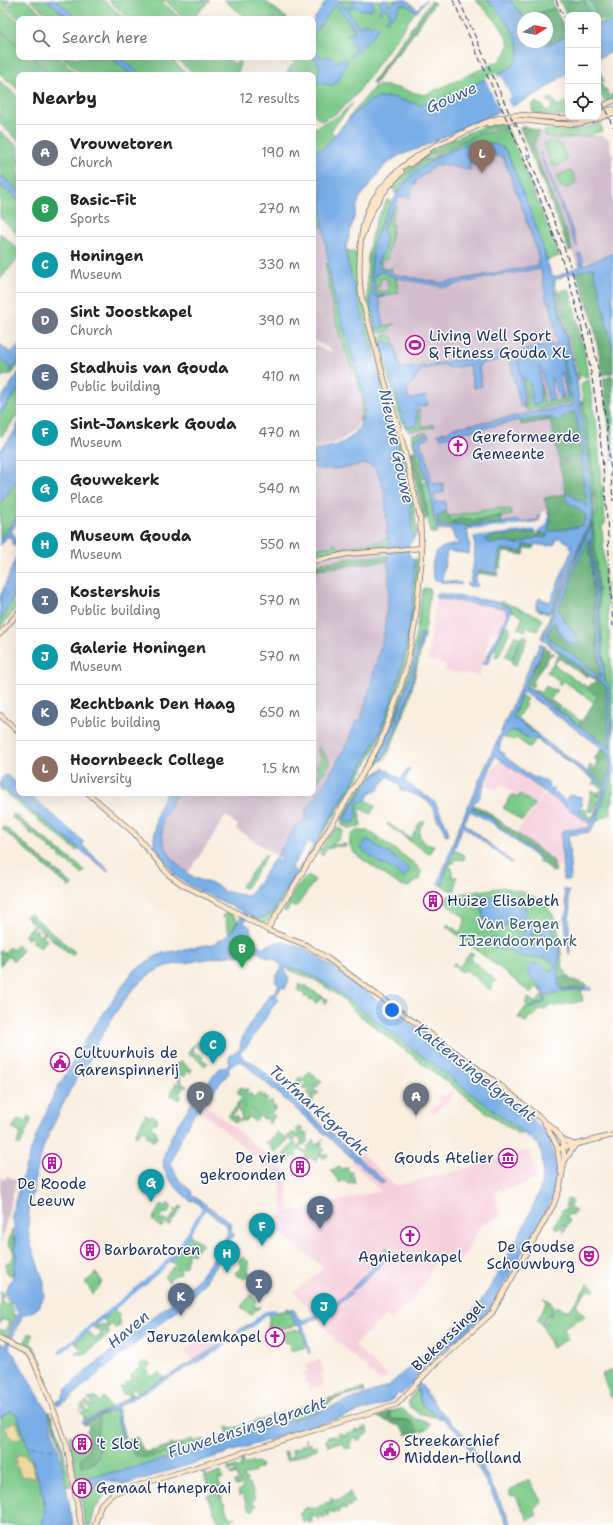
<!DOCTYPE html>
<meta charset="utf-8">
<style>
:root{--surface:#fff;--page:#f2f2f2;--text:#222;--muted:#767676;--line:#e0e0e0;--accent:#d93025}
body{margin:0;font-family:"Shantell Sans",sans-serif;background:var(--page);color:var(--text)}
.controls{position:absolute;right:12px;top:12px;display:grid;overflow:hidden;border-radius:8px;box-shadow:0 4px 16px #0002}
.controls button{width:36px;height:36px;display:grid;place-items:center;padding:0;border:0;border-bottom:1px solid var(--line);background:var(--surface);color:var(--text);font:20px sans-serif}
.compass{position:absolute;left:517px;top:12px;width:36px;height:36px;border-radius:50%;background:var(--surface);box-shadow:0 4px 16px #0002;rotate:80deg}
.you{position:absolute;left:392px;top:1010px;width:14px;height:14px;margin:-10px;border:3px solid #fff;border-radius:50%;background:#1a73e8;box-shadow:0 0 0 6px #1a73e833}
.badge{display:grid;place-items:center;width:26px;height:26px;border-radius:50%;background:var(--accent);color:#fff;font-size:13px;font-weight:700}
.pin{position:absolute;translate:-50% -33px;filter:drop-shadow(0 1px 2px #0008)}
.pin::after{content:'';position:absolute;top:21px;width:14px;height:12px;background:inherit;clip-path:polygon(0 0,100% 0,50% 100%)}
.list{margin:0;padding:0;list-style:none}
h2{display:flex;justify-content:space-between;align-items:center;height:52px;margin:0;padding:0 16px;font-size:17px}
h2 small{font-size:13px;font-weight:400;color:var(--muted)}
.list li{display:grid;grid-template-columns:26px 1fr auto;gap:12px;align-items:center;box-sizing:border-box;height:56px;padding:0 16px;border-top:1px solid var(--line)}
.list b{display:block;font-size:15px;white-space:nowrap}
.list p{margin:0;font-size:13px;white-space:nowrap;color:var(--muted)}
.list em{font-size:13px;font-style:normal;color:var(--muted)}
.icon{flex:none;width:22px;height:22px;fill:none;stroke:currentColor;stroke-width:2;stroke-linecap:round;stroke-linejoin:round}
.map{position:relative;flex:none;width:613px;height:1525px;overflow:hidden}
.search{position:absolute;background:var(--surface);box-shadow:0 4px 16px #0002;left:16px;top:16px;width:300px;height:44px;display:flex;align-items:center;gap:10px;box-sizing:border-box;padding:0 14px;border-radius:8px;color:var(--muted);font-size:15px}
.panel{position:absolute;background:var(--surface);box-shadow:0 4px 16px #0002;left:16px;top:72px;width:300px;height:724px;border-radius:8px}
.map>svg:first-child{display:block}
.built{fill:#f5cfda}
.industrial{fill:#d1bdcb}
.green{fill:#7cca89;stroke:#4c7c74;fill-rule:evenodd}
.forest{fill:#65ae75;stroke:#406e6a}
.sand{fill:#eeda9e;stroke:#84847e}
.water{fill:#79aee7;stroke:#4a6ea2;fill-rule:evenodd}
.pier{fill:#f9eedf}
.lines{fill:none;stroke-linecap:round;stroke-linejoin:round}
.stream{stroke:#79aee7;stroke-width:1}
.canal{stroke:#79aee7;stroke-width:4}
.ferry{stroke:#3c5b8e;stroke-width:1;stroke-dasharray:5 4;stroke-linecap:butt}
.secondary-casing{stroke:#69728b;stroke-width:6}
.secondary{stroke:#fde5c5;stroke-width:4.5}
.rail{stroke:#1b2f5e;stroke-width:1;stroke-dasharray:6 3;stroke-linecap:butt}
.labels{text-anchor:middle;stroke-width:3;stroke-linejoin:round;paint-order:stroke}
.poi-label{font-size:15px;fill:#1b2f5e;stroke:#fff;text-anchor:start}
.park-label{font-size:15px;fill:#385e6b;stroke:#fff}
.street-label{font-size:15px;fill:#1b2f5e;stroke:#fff}
.water-label{font-size:16px;font-style:italic;fill:#3c5b8e;stroke:#fff}
</style>
<div class="map">
<svg width="613" height="1525" viewBox="0 0 613 1525">
<rect width="100%" height="100%" fill="#fff"/>
<filter id="ink" filterUnits="userSpaceOnUse"><feTurbulence type="fractalNoise" baseFrequency=".025" numOctaves="2"/><feDisplacementMap in="SourceGraphic" scale="8" xChannelSelector="R" yChannelSelector="G"/><feConvolveMatrix kernelMatrix="1 2 1 2 8 2 1 2 1" color-interpolation-filters="sRGB"/></filter>
<filter id="wash" filterUnits="userSpaceOnUse"><feTurbulence type="fractalNoise" baseFrequency=".012" numOctaves="4" result="noise"/><feDisplacementMap in="SourceGraphic" scale="16" xChannelSelector="R" yChannelSelector="G"/><feGaussianBlur stdDeviation="0.9" result="paint"/><feColorMatrix in="noise" values="0 0 0 0 0 0 0 0 0 0 0 0 0 0 0 0 0 1.4 0 .05"/><feComposite in="paint" operator="in"/></filter>
<g filter="url(#wash)">
<rect width="100%" height="100%" fill="#f9eedf"/>
<path class="built" d="M 468,597 L 505,608 L 507,611 L 507,614 L 501,630 L 497,630 L 496,633 L 489,632 L 485,662 L 482,662 L 480,676 L 445,671 L 446,665 L 428,660 L 436,598 L 468,602 Z
M 501,760 L 544,792 L 535,805 L 521,794 L 519,797 L 501,784 L 496,790 L 487,785 L 490,777 L 488,775 Z
M 546,792 L 590,824 L 590,828 L 563,830 L 561,832 L 561,866 L 555,866 L 554,862 L 516,834 Z
M 452,1091 L 454,1093 L 448,1102 L 446,1102 L 434,1114 L 430,1110 L 440,1102 L 437,1098 L 443,1093 L 446,1096 Z
M 207,1106 L 286,1170 L 289,1212 L 381,1191 L 351,1162 L 360,1152 L 396,1186 L 476,1166 L 528,1150 L 534,1162 L 536,1180 L 503,1191 L 500,1188 L 495,1194 L 501,1217 L 482,1224 L 461,1261 L 435,1260 L 428,1278 L 413,1299 L 391,1320 L 386,1315 L 354,1345 L 388,1376 L 380,1381 L 334,1338 L 294,1292 L 324,1268 L 280,1233 L 269,1228 L 250,1231 L 248,1222 L 283,1214 L 280,1181 L 277,1174 L 202,1112 Z
M 208,1329 L 219,1345 L 193,1361 L 185,1351 L 196,1343 L 193,1339 Z
M 320,1359 L 324,1373 L 320,1374 L 323,1385 L 310,1389 L 308,1383 L 305,1384 L 304,1380 L 305,1378 L 304,1374 L 301,1373 L 308,1371 L 306,1364 Z"/>
<path class="industrial" d="M 540,131 L 602,136 L 608,139 L 613,157 L 613,253 L 578,266 L 533,149 Z
M 485,153 L 503,157 L 529,226 L 539,259 L 539,265 L 442,283 L 398,275 L 379,268 L 385,244 L 385,235 L 383,229 L 401,196 L 410,198 L 415,182 L 437,164 L 469,170 L 471,161 Z
M 313,226 L 322,227 L 326,263 L 324,265 L 333,311 L 345,354 L 355,373 L 362,395 L 362,411 L 358,424 L 355,429 L 340,441 L 322,447 L 313,446 L 313,345 L 330,352 L 332,350 L 313,340 Z
M 541,269 L 547,302 L 550,301 L 562,346 L 582,450 L 586,515 L 437,532 L 428,481 L 414,439 L 407,427 L 381,343 L 384,325 L 379,298 L 391,295 L 375,290 L 374,276 L 375,274 L 439,287 L 440,288 Z
M 365,464 L 375,467 L 382,484 L 386,513 L 389,577 L 384,634 L 361,720 L 356,721 L 348,741 L 337,763 L 305,812 L 308,814 L 301,824 L 298,823 L 277,856 L 236,829 L 238,825 L 226,816 L 188,873 L 178,866 L 170,857 L 165,846 L 162,829 L 167,811 L 177,793 L 313,793 L 313,468 L 329,470 Z
M 8,1176 L 16,1181 L 0,1247 L 0,1178 L 3,1180 Z"/>
<path class="green" d="M 0,0 L 10,0 L 8,3 L 10,5 L 13,0 L 26,0 L 48,19 L 19,19 L 0,3 Z
M 30,0 L 47,0 L 69,19 L 52,19 Z
M 56,0 L 104,0 L 125,19 L 78,19 Z
M 108,0 L 210,0 L 192,19 C 182,19 172,6 165,0 L 163,2 L 181,19 L 130,19 Z
M 224,0 L 264,0 L 288,19 L 247,19 Z
M 336,0 L 401,0 L 416,11 L 355,96 L 337,113 L 322,121 C 308,115 313,89 313,75 L 285,75 L 298,57 L 313,57 L 313,36 Z
M 475,0 L 487,0 C 500,12 530,45 515,63 C 513,65 510,67 508,69 L 436,102 L 421,105 L 391,97 L 378,98 L 348,119 L 375,86 C 392,84 408,92 425,95 L 499,61 L 506,53 L 509,45 C 506,29 486,10 475,0 Z
M 510,0 L 552,0 L 555,8 L 536,14 L 532,18 L 524,18 Z
M 583,0 L 613,0 L 613,21 L 598,26 L 598,15 L 590,15 Z
M 0,6 L 19,22 L 19,46 L 0,29 Z
M 0,31 L 19,47 L 19,57 L 30,57 L 50,75 L 19,75 L 19,90 L 0,74 Z
M 32,57 L 58,57 L 79,75 L 52,75 Z
M 62,57 L 111,57 L 131,75 L 83,75 Z
M 120,57 L 168,57 L 189,75 L 141,75 Z
M 174,57 L 226,57 L 235,64 L 238,61 L 241,64 L 239,65 L 239,71 L 234,75 L 195,75 Z
M 599,69 L 604,81 L 601,82 L 604,90 L 606,89 L 609,96 L 613,94 L 613,99 L 605,103 L 598,87 Z
M 0,81 L 19,98 L 19,141 L 0,124 Z
M 552,98 L 558,106 L 565,102 L 568,110 L 568,116 L 534,115 L 532,109 L 533,104 L 537,102 L 538,105 L 541,104 L 546,111 L 553,107 L 550,101 L 548,102 L 547,100 Z
M 353,103 L 331,131 L 335,135 L 324,148 L 313,152 L 313,129 L 340,115 Z
M 504,121 L 507,128 L 491,128 L 429,156 L 406,174 L 392,190 L 392,184 C 417,153 466,130 504,121 Z
M 600,123 L 603,131 L 594,133 L 591,136 C 581,136 553,142 545,135 L 545,130 L 547,129 C 566,131 582,131 600,123 Z
M 494,130 L 508,130 L 554,241 L 559,256 L 547,260 L 535,223 L 504,148 L 489,143 L 470,142 L 437,157 L 413,174 L 397,194 L 394,192 L 396,188 L 409,173 L 426,160 L 475,136 Z
M 0,131 L 19,148 L 19,191 L 0,174 Z
M 548,141 C 563,142 561,145 567,158 L 564,163 L 555,167 L 551,164 L 544,146 L 544,143 Z
M 569,171 L 572,171 L 576,180 L 575,184 L 569,188 L 561,187 L 557,178 L 558,175 Z
M 0,181 L 19,198 L 19,235 L 0,218 Z
M 314,190 C 324,196 322,216 322,227 L 313,226 L 313,191 Z
M 388,199 L 393,203 C 378,223 371,247 371,273 C 371,278 372,283 372,288 L 367,288 C 367,261 368,235 381,211 L 383,211 L 382,209 Z
M 395,204 L 397,206 L 396,210 L 394,210 L 391,224 L 393,225 L 387,260 L 383,259 L 380,264 L 382,265 L 381,268 L 391,269 L 392,267 L 391,273 L 379,268 C 376,260 380,259 383,253 C 386,245 386,237 383,229 Z
M 0,233 L 19,250 L 19,257 L 0,279 Z
M 346,250 L 355,252 L 358,257 L 358,278 L 387,401 L 402,450 L 407,471 L 414,507 L 417,533 L 413,540 L 410,501 L 401,458 L 350,275 Z
M 327,263 L 333,291 L 364,395 L 364,412 L 360,422 L 359,421 C 367,392 355,379 346,353 C 341,340 337,326 334,312 C 330,296 328,280 325,264 Z
M 382,272 L 396,278 L 398,293 L 375,297 L 374,289 L 382,292 L 389,291 L 387,278 L 382,279 L 381,278 L 379,287 L 374,287 L 375,274 Z
M 555,279 L 555,287 L 576,372 L 580,379 L 576,379 L 552,282 Z
M 557,288 L 579,344 L 583,343 L 588,377 L 583,377 L 579,375 Z
M 372,289 L 372,296 L 370,297 L 376,328 L 396,323 L 391,326 L 389,331 L 379,333 L 375,331 L 368,305 L 367,290 Z
M 569,289 L 570,292 L 582,342 L 580,342 L 560,291 Z
M 389,335 L 394,339 L 395,344 L 388,344 L 388,341 L 381,343 L 407,427 L 415,426 L 418,422 L 416,411 L 419,409 L 422,427 L 434,424 L 434,427 L 408,431 L 400,420 L 378,341 L 381,337 Z
M 560,346 L 562,346 L 573,402 L 526,411 L 526,407 L 524,408 L 523,389 L 526,406 L 528,403 L 523,380 L 526,380 L 530,384 L 533,404 L 541,397 L 541,383 L 545,404 L 548,404 L 548,400 L 558,401 L 560,399 L 561,400 L 562,391 L 566,402 L 567,402 L 567,399 L 569,398 Z
M 0,355 L 12,367 L 11,372 L 19,360 L 19,365 L 12,374 L 9,374 L 7,376 L 5,375 L 0,378 Z
M 589,380 L 598,436 L 605,523 L 602,527 L 613,692 L 613,768 L 609,685 L 605,681 L 593,524 L 542,639 L 541,637 L 550,616 L 554,610 L 585,537 L 597,513 L 588,434 L 581,386 L 583,382 Z
M 19,388 L 19,413 L 2,436 L 0,437 L 0,415 Z
M 582,401 L 590,456 L 586,456 L 579,402 Z
M 426,432 L 429,435 L 414,439 L 422,456 L 421,461 L 427,480 L 423,479 L 411,435 Z
M 590,457 L 595,514 L 565,579 L 553,610 L 550,613 L 547,614 L 536,609 L 536,605 L 538,609 L 551,611 L 585,532 L 592,519 L 593,511 L 586,458 Z
M 19,478 L 19,514 L 0,539 L 0,504 Z
M 428,481 L 437,529 L 436,533 L 430,533 L 423,483 Z
M 500,508 L 501,510 L 509,509 L 511,510 L 512,515 L 492,517 L 483,520 L 459,519 L 452,522 L 448,516 Z
M 389,538 L 390,544 L 388,546 L 360,548 L 313,556 L 313,549 L 333,546 L 333,543 L 337,545 L 338,548 L 384,541 L 384,539 Z
M 414,559 L 417,559 L 418,562 C 416,623 405,682 380,738 C 371,759 358,777 347,796 C 331,821 316,846 300,871 L 298,870 C 351,788 402,708 412,608 C 413,592 415,575 414,559 Z
M 19,579 L 19,586 L 13,602 L 17,607 L 0,628 L 0,621 L 11,602 Z
M 425,588 L 430,589 L 426,626 L 410,698 L 389,752 L 384,759 L 371,769 L 371,765 C 389,731 404,694 412,656 C 416,634 419,611 423,589 ZM 423,634 L 409,695 L 398,724 L 394,721 L 406,689 Z
M 501,601 L 540,617 L 542,620 L 537,631 L 527,626 L 525,631 L 518,628 L 523,617 L 512,611 L 511,608 L 500,603 Z
M 506,625 L 510,627 L 509,629 L 510,630 L 498,657 L 495,656 L 497,652 L 495,651 L 495,648 Z
M 515,635 L 521,638 L 511,660 L 505,657 Z
M 523,635 L 528,637 L 516,665 L 511,664 Z
M 557,658 L 558,659 L 554,665 L 599,695 L 593,702 L 564,681 L 559,685 L 558,684 L 560,681 L 547,672 Z
M 526,685 L 534,691 L 536,690 L 541,693 L 546,686 L 551,689 L 557,690 L 550,700 L 581,721 L 579,725 L 535,692 L 526,688 Z
M 521,695 L 527,699 L 524,703 L 526,705 L 517,718 L 538,734 L 537,735 L 513,717 Z
M 511,730 L 517,731 L 531,739 L 533,737 L 536,738 L 605,787 L 602,796 L 595,795 L 599,796 L 601,799 L 593,822 L 579,812 L 579,809 L 586,810 L 587,815 L 589,817 L 593,816 L 599,803 L 597,803 L 593,811 L 589,812 L 588,808 L 591,791 L 598,793 L 599,791 L 602,791 L 602,788 L 599,787 L 600,785 L 593,784 L 594,780 L 536,739 L 530,748 L 516,738 L 514,740 L 502,737 Z
M 320,748 L 330,763 L 313,789 L 313,781 L 318,774 L 319,774 L 321,771 L 316,767 L 322,759 L 317,749 Z
M 384,768 L 369,780 L 344,818 L 357,817 L 356,807 L 360,801 L 366,800 L 375,806 L 371,814 L 359,808 L 361,826 L 350,829 L 342,825 L 341,818 L 343,816 L 364,781 Z
M 613,770 L 613,802 L 611,802 L 611,815 L 601,818 L 596,823 Z
M 0,783 L 1,786 L 79,849 L 77,851 L 0,789 Z
M 520,794 L 535,805 L 522,821 L 503,808 L 512,795 L 518,797 Z
M 14,814 L 83,869 L 84,871 L 82,874 L 78,871 L 78,869 L 77,870 L 74,868 L 75,867 L 73,865 L 72,866 L 69,864 L 70,863 L 69,861 L 67,863 L 64,860 L 65,859 L 64,858 L 62,859 L 59,856 L 60,854 L 58,853 L 57,854 L 54,852 L 55,850 L 53,849 L 52,850 L 49,848 L 50,846 L 44,844 L 45,843 L 40,840 L 41,839 L 39,838 L 38,839 L 35,836 L 36,835 L 34,834 L 33,835 L 29,832 L 30,831 L 29,829 L 27,830 L 25,828 L 25,827 L 24,825 L 23,827 L 20,824 L 21,823 L 15,820 L 16,819 L 15,818 L 13,819 L 12,817 Z
M 425,821 C 424,823 420,826 420,829 C 417,839 425,846 434,845 L 429,854 L 387,825 L 388,823 L 411,839 L 419,823 Z
M 4,826 L 6,830 L 8,829 L 11,832 L 10,833 L 11,834 L 12,833 L 15,836 L 15,838 L 17,837 L 20,840 L 20,842 L 22,841 L 25,844 L 24,845 L 25,846 L 26,845 L 30,848 L 29,850 L 35,852 L 34,854 L 35,855 L 36,854 L 39,856 L 38,858 L 40,859 L 41,858 L 44,860 L 44,862 L 46,862 L 50,865 L 49,866 L 50,867 L 51,866 L 54,869 L 53,870 L 55,871 L 56,870 L 59,873 L 58,874 L 59,875 L 61,874 L 64,877 L 63,879 L 65,878 L 68,881 L 67,882 L 69,882 L 73,885 L 69,887 L 2,829 Z
M 338,828 L 344,831 L 337,841 L 329,847 L 334,845 L 346,844 L 346,847 L 337,846 L 329,849 L 328,847 L 322,856 L 319,853 C 323,844 329,834 338,828 Z
M 357,831 L 368,831 L 372,833 L 415,864 L 421,871 L 419,880 L 408,887 L 401,886 L 355,854 C 349,847 346,835 357,831 Z
M 454,849 L 465,856 L 464,860 L 455,859 L 454,863 L 451,863 L 449,867 L 452,868 L 452,877 L 457,877 L 455,890 L 450,890 L 441,886 Z
M 265,854 L 267,856 L 246,888 L 241,887 L 244,881 L 245,882 Z
M 297,872 L 298,873 L 271,918 L 270,917 L 266,922 L 262,923 L 251,917 L 251,916 L 257,919 L 271,914 Z
M 309,876 L 315,880 L 297,906 L 294,907 L 291,905 L 286,912 L 284,911 C 290,898 297,883 309,876 Z
M 503,887 C 510,890 517,889 524,892 C 560,907 558,929 562,962 C 563,971 567,972 569,978 C 570,982 570,987 570,990 L 581,989 L 583,1001 L 556,1006 L 555,1008 L 552,1005 L 547,1006 L 546,1009 L 538,1010 L 539,1011 L 534,1016 L 527,1018 L 528,1020 L 526,1022 L 518,1018 L 527,1005 L 525,1003 L 528,998 L 536,1003 L 543,994 L 541,990 L 536,987 L 531,993 L 446,926 L 448,924 L 460,933 L 465,922 L 464,917 L 446,904 L 448,896 Z
M 29,913 L 75,952 L 72,956 L 70,953 L 68,953 L 66,951 L 67,950 L 65,948 L 64,950 L 61,947 L 62,946 L 57,944 L 58,942 L 52,940 L 53,938 L 51,938 L 48,936 L 48,935 L 46,933 L 44,934 L 43,931 L 41,931 L 38,926 L 37,927 L 34,923 L 32,923 L 33,922 L 29,921 L 30,919 L 26,916 Z
M 226,913 L 230,913 L 238,920 L 229,934 L 225,917 L 223,918 L 222,916 Z
M 33,926 L 35,927 L 33,930 L 35,932 L 37,929 L 37,933 L 40,936 L 43,934 L 45,935 L 43,937 L 45,939 L 47,938 L 46,939 L 47,940 L 40,948 L 33,942 L 32,938 L 30,937 L 27,940 L 26,940 L 29,936 L 26,937 L 24,935 Z
M 17,945 L 23,950 L 14,961 L 8,956 L 0,966 L 0,950 L 5,954 L 9,947 L 13,950 Z
M 470,953 L 473,953 L 474,954 L 469,960 L 470,961 L 472,959 L 485,972 L 496,980 L 490,990 L 467,971 L 465,970 L 463,972 L 460,971 L 452,965 L 454,963 L 459,967 Z
M 290,967 C 306,970 318,980 333,988 L 523,1132 L 521,1135 L 517,1133 L 489,1114 L 359,1015 L 339,996 L 315,980 L 289,970 L 288,968 Z
M 299,984 L 305,987 L 306,985 L 306,987 L 322,996 L 325,999 L 327,998 L 328,999 L 328,1000 L 325,1004 L 323,1001 L 324,1000 L 322,998 L 315,1004 L 316,1003 L 312,999 L 310,1000 L 306,996 L 304,998 L 305,995 L 297,990 Z
M 197,1041 L 206,1047 L 205,1049 L 205,1050 L 204,1052 L 195,1045 L 192,1049 L 198,1055 L 200,1054 L 203,1057 L 202,1058 L 208,1063 L 205,1066 L 192,1055 L 190,1056 L 187,1053 L 188,1052 L 191,1053 L 191,1051 L 189,1050 Z
M 180,1060 L 192,1070 L 190,1073 L 188,1070 L 185,1076 L 183,1075 L 180,1078 L 181,1082 L 187,1087 L 183,1087 L 181,1092 L 179,1091 L 178,1092 L 182,1096 L 179,1100 L 170,1094 L 176,1083 L 178,1084 L 180,1082 L 177,1080 L 179,1078 L 170,1071 L 172,1069 L 174,1069 L 177,1066 L 176,1064 L 177,1063 L 179,1064 L 180,1062 L 179,1061 Z
M 310,1071 L 315,1077 L 322,1081 L 315,1089 L 313,1086 L 311,1088 L 319,1093 L 317,1095 L 316,1093 L 314,1094 L 316,1096 L 315,1097 L 313,1095 L 312,1097 L 314,1100 L 312,1102 L 310,1100 L 311,1098 L 306,1093 L 308,1091 L 306,1089 L 304,1090 L 302,1088 L 306,1083 L 304,1081 L 299,1086 L 297,1080 L 300,1077 L 303,1079 Z
M 241,1087 L 245,1090 L 247,1088 L 248,1089 L 246,1093 L 248,1095 L 250,1093 L 254,1098 L 258,1094 L 260,1095 L 261,1093 L 262,1097 L 265,1094 L 264,1096 L 268,1099 L 266,1102 L 268,1104 L 271,1101 L 273,1103 L 271,1105 L 275,1106 L 273,1109 L 275,1107 L 276,1109 L 270,1114 L 272,1116 L 274,1114 L 273,1116 L 275,1117 L 269,1124 L 268,1122 L 269,1120 L 266,1118 L 265,1120 L 264,1118 L 262,1118 L 252,1109 L 251,1110 L 259,1117 L 255,1122 L 249,1117 L 245,1121 L 242,1120 L 240,1122 L 242,1117 L 240,1115 L 241,1114 L 238,1111 L 243,1105 L 242,1103 L 232,1116 L 234,1117 L 235,1116 L 239,1119 L 236,1123 L 228,1116 L 237,1106 L 236,1105 L 242,1098 L 237,1092 Z
M 146,1114 L 150,1117 L 152,1115 L 158,1119 L 155,1124 L 153,1123 L 151,1127 L 157,1132 L 156,1134 L 158,1135 L 156,1138 L 153,1136 L 155,1139 L 153,1142 L 146,1136 L 148,1134 L 142,1129 L 137,1137 L 135,1135 L 144,1117 L 146,1119 L 148,1118 L 144,1115 Z
M 28,1116 L 31,1118 L 31,1120 L 20,1146 L 17,1144 L 19,1136 L 22,1131 L 20,1133 L 12,1128 L 18,1119 L 27,1122 L 29,1119 L 27,1118 Z
M 299,1127 L 304,1130 L 302,1131 L 304,1133 L 302,1136 L 307,1133 L 308,1137 L 307,1138 L 308,1141 L 304,1145 L 302,1144 L 299,1147 L 306,1152 L 309,1149 L 307,1147 L 314,1140 L 313,1143 L 316,1145 L 324,1138 L 318,1145 L 322,1143 L 323,1144 L 319,1148 L 321,1148 L 325,1150 L 320,1154 L 324,1155 L 327,1154 L 328,1156 L 323,1159 L 319,1154 L 319,1157 L 315,1159 L 317,1162 L 311,1158 L 306,1159 L 304,1157 L 306,1154 L 300,1149 L 295,1154 L 297,1156 L 295,1158 L 293,1156 L 287,1162 L 286,1161 L 288,1158 L 284,1155 L 282,1156 L 294,1142 L 298,1146 L 302,1141 L 298,1138 L 300,1136 L 299,1135 L 293,1142 L 286,1136 L 287,1135 L 289,1136 L 293,1132 L 294,1135 L 298,1132 L 296,1129 Z
M 277,1132 L 288,1140 L 275,1153 L 269,1147 L 272,1142 L 270,1141 L 267,1144 L 265,1143 L 266,1141 L 268,1143 Z
M 340,1167 L 342,1169 L 347,1167 L 349,1168 L 347,1170 L 353,1173 L 350,1177 L 353,1176 L 355,1177 L 353,1179 L 356,1182 L 349,1184 L 342,1180 L 340,1183 L 330,1170 Z
M 567,1199 L 572,1200 L 570,1208 L 575,1209 L 575,1212 L 573,1212 L 572,1215 L 568,1214 L 567,1218 L 570,1220 L 564,1232 L 563,1232 L 566,1226 L 564,1225 L 562,1229 L 560,1226 L 558,1229 L 554,1226 L 563,1209 L 565,1210 L 566,1208 L 565,1207 L 566,1205 L 569,1206 L 566,1205 Z
M 168,1203 L 172,1207 L 167,1214 L 164,1212 L 159,1219 L 162,1221 L 164,1218 L 169,1221 L 176,1211 L 174,1210 L 175,1209 L 177,1210 L 180,1206 L 182,1207 L 169,1226 L 165,1223 L 162,1227 L 160,1227 L 152,1220 L 161,1204 L 165,1207 Z
M 12,1230 L 16,1256 L 12,1276 L 6,1272 L 6,1263 C 17,1259 15,1251 8,1244 Z
M 189,1234 L 203,1245 L 199,1248 L 198,1247 L 193,1255 L 189,1252 L 187,1255 L 188,1257 L 186,1262 L 188,1264 L 184,1268 L 182,1267 L 180,1273 L 169,1279 L 170,1281 L 168,1282 L 164,1277 L 174,1266 L 176,1268 L 177,1267 L 172,1262 L 170,1262 L 178,1252 L 179,1253 L 181,1251 L 180,1250 L 181,1250 L 181,1247 L 183,1247 L 182,1246 Z
M 243,1257 L 249,1262 L 249,1269 L 246,1270 L 246,1272 L 250,1272 L 250,1276 L 243,1279 L 241,1275 L 238,1277 L 235,1273 L 241,1267 L 243,1267 L 238,1262 Z
M 96,1273 L 102,1281 L 100,1286 L 93,1294 L 85,1282 Z
M 588,1284 L 595,1289 L 593,1292 L 589,1289 L 576,1304 L 578,1306 L 577,1308 L 585,1316 L 563,1328 L 568,1339 L 552,1348 L 543,1327 L 556,1306 L 569,1311 Z
M 0,1291 L 5,1294 L 1,1299 L 6,1304 L 9,1302 L 14,1311 L 12,1314 L 15,1315 L 7,1336 L 5,1337 L 0,1335 L 0,1329 L 5,1331 L 9,1322 L 2,1319 L 0,1324 Z
M 251,1295 L 257,1301 L 253,1304 L 253,1306 L 255,1305 L 257,1308 L 261,1306 L 257,1310 L 255,1308 L 255,1311 L 251,1315 L 241,1308 L 242,1307 L 241,1306 Z
M 543,1298 L 550,1301 L 551,1304 L 553,1305 L 552,1308 L 553,1309 L 551,1311 L 551,1312 L 549,1316 L 546,1314 L 547,1316 L 542,1326 L 540,1323 L 537,1320 L 547,1301 Z
M 115,1309 L 120,1315 L 118,1318 L 121,1322 L 120,1323 L 117,1321 L 121,1326 L 115,1328 L 111,1324 L 107,1330 L 110,1333 L 106,1337 L 105,1335 L 106,1334 L 104,1332 L 102,1334 L 104,1338 L 98,1343 L 96,1342 L 97,1343 L 88,1352 L 81,1355 L 79,1353 L 77,1355 L 75,1353 L 81,1350 L 75,1343 L 88,1331 L 95,1339 L 102,1334 L 97,1328 L 95,1329 L 94,1327 L 97,1323 L 100,1326 L 103,1324 L 105,1327 L 107,1324 L 103,1319 Z
M 282,1311 L 290,1311 L 293,1320 L 297,1325 L 270,1332 L 268,1327 L 270,1313 Z
M 296,1329 L 297,1331 L 302,1329 L 307,1347 L 291,1351 L 289,1342 L 285,1343 L 281,1333 Z
M 29,1333 L 33,1335 L 30,1344 L 34,1346 L 48,1382 L 46,1382 C 39,1366 34,1351 17,1343 L 18,1341 L 24,1343 Z
M 143,1361 L 145,1364 L 148,1362 L 150,1365 L 148,1367 L 147,1371 L 150,1375 L 155,1376 L 159,1373 L 164,1378 L 138,1393 L 134,1388 L 131,1391 L 133,1394 L 129,1396 L 127,1393 L 124,1395 L 119,1388 L 122,1386 L 124,1387 L 126,1385 L 125,1383 L 133,1380 L 131,1375 L 135,1374 L 134,1372 L 141,1367 L 139,1365 Z
M 612,1370 L 613,1398 L 611,1398 L 602,1374 Z
M 417,1389 C 419,1393 418,1397 420,1402 C 425,1411 436,1411 443,1419 L 418,1413 L 409,1406 L 408,1403 Z
M 96,1397 L 100,1402 L 103,1401 L 101,1399 L 104,1397 L 107,1403 L 112,1408 L 85,1420 L 80,1409 L 82,1413 L 85,1411 L 80,1407 L 83,1404 L 88,1412 L 90,1409 L 84,1403 L 87,1401 L 91,1405 L 93,1403 L 88,1399 L 91,1398 L 92,1399 Z
M 306,1405 L 308,1409 L 283,1414 L 271,1421 L 257,1425 L 252,1428 L 228,1434 L 226,1428 L 229,1427 L 230,1429 L 252,1423 L 253,1422 Z
M 117,1409 L 126,1441 L 137,1437 L 144,1452 L 153,1451 L 167,1446 L 168,1448 L 168,1446 L 172,1444 L 173,1446 L 192,1439 L 193,1442 L 204,1439 L 205,1443 L 209,1442 L 211,1447 C 174,1457 138,1468 100,1475 C 93,1476 84,1477 82,1484 L 78,1485 L 69,1436 L 74,1436 L 75,1441 L 84,1439 L 88,1436 L 87,1430 L 88,1429 L 89,1426 L 87,1424 L 84,1425 L 83,1423 Z
M 321,1409 L 321,1410 L 317,1412 L 215,1443 L 223,1437 L 243,1434 L 258,1427 L 268,1425 L 284,1416 Z
M 402,1409 L 414,1418 L 430,1423 L 429,1428 L 419,1432 C 416,1427 407,1421 402,1420 C 398,1419 395,1420 391,1419 L 390,1411 Z
M 11,1411 L 14,1412 L 18,1417 L 43,1494 L 45,1511 L 42,1525 L 0,1525 L 0,1417 Z
M 50,1411 L 61,1441 L 71,1486 L 66,1487 L 61,1459 L 63,1458 L 57,1434 L 49,1412 Z
M 366,1426 L 369,1433 L 362,1437 L 362,1439 L 357,1440 L 356,1437 L 351,1438 L 352,1442 L 349,1443 L 351,1448 L 346,1449 L 342,1443 L 338,1444 L 337,1441 L 336,1443 L 328,1446 L 326,1441 L 328,1437 L 335,1436 L 336,1438 L 339,1437 L 338,1434 L 341,1433 L 344,1436 L 347,1435 L 346,1433 L 354,1432 L 354,1430 L 356,1429 L 358,1433 L 357,1430 L 359,1429 L 360,1431 L 362,1430 L 361,1428 L 363,1428 L 364,1431 Z
M 305,1438 L 307,1444 L 310,1443 L 312,1447 L 316,1446 L 317,1449 L 286,1461 L 284,1452 L 287,1452 L 288,1458 L 293,1457 L 292,1450 L 297,1448 L 301,1448 L 300,1445 L 303,1444 L 303,1446 L 305,1444 L 307,1446 Z
M 240,1457 L 241,1457 L 244,1465 L 253,1461 L 253,1463 L 257,1462 L 261,1465 L 259,1469 L 255,1470 L 255,1472 L 247,1474 L 247,1476 L 246,1474 L 243,1475 L 245,1480 L 248,1480 L 245,1481 L 246,1484 L 250,1483 L 255,1499 L 252,1502 L 254,1505 L 257,1505 L 254,1506 L 255,1509 L 251,1511 L 249,1508 L 248,1508 L 243,1495 L 239,1496 L 238,1491 L 243,1488 L 242,1485 L 236,1486 L 234,1482 L 238,1481 L 241,1482 L 240,1479 L 238,1480 L 236,1474 L 232,1476 L 231,1474 L 235,1473 L 234,1470 L 229,1472 L 228,1467 L 232,1468 L 235,1466 L 236,1468 L 241,1468 L 240,1464 L 242,1463 Z
M 202,1469 L 203,1474 L 206,1474 L 207,1477 L 221,1472 L 223,1478 L 218,1480 L 221,1487 L 209,1490 Z
M 529,1479 L 542,1503 L 534,1508 L 537,1515 L 528,1520 L 515,1495 L 511,1496 L 509,1491 Z
M 100,1481 L 101,1481 L 101,1492 L 104,1496 L 95,1509 L 91,1525 L 85,1525 L 80,1492 L 84,1491 L 84,1493 L 90,1491 Z
M 218,1492 L 220,1497 L 223,1497 L 221,1498 L 223,1503 L 225,1504 L 226,1510 L 227,1510 L 229,1516 L 229,1518 L 235,1517 L 231,1519 L 233,1525 L 227,1525 L 226,1522 L 223,1523 L 222,1521 L 218,1521 L 207,1496 Z
M 350,1492 L 354,1504 L 350,1504 L 351,1507 L 349,1507 L 348,1504 L 346,1505 L 347,1509 L 345,1510 L 344,1507 L 342,1507 L 342,1509 L 338,1509 L 339,1512 L 337,1513 L 336,1510 L 334,1510 L 335,1513 L 333,1514 L 332,1512 L 328,1511 L 329,1515 L 327,1516 L 326,1512 L 324,1512 L 325,1517 L 323,1518 L 321,1514 L 319,1517 L 320,1519 L 319,1520 L 316,1516 L 311,1518 L 312,1522 L 309,1523 L 307,1519 L 306,1522 L 304,1523 L 299,1513 L 304,1511 L 303,1509 L 310,1507 L 311,1509 L 313,1509 L 313,1506 L 314,1508 L 326,1504 L 326,1502 L 331,1503 L 330,1498 L 332,1497 L 334,1501 L 340,1500 L 342,1497 L 348,1495 L 348,1493 Z"/>
<path class="forest" d="M 559,0 L 584,0 L 591,15 L 568,15 L 568,18 Z
M 591,0 L 613,0 L 613,16 L 606,19 L 598,17 Z
M 431,1 L 435,3 L 401,51 L 392,59 L 374,85 L 372,82 Z
M 555,8 L 568,36 L 547,45 L 542,42 L 547,42 L 547,18 L 532,18 L 536,14 Z
M 524,126 L 539,131 L 534,145 L 536,155 L 570,241 L 572,250 L 569,251 L 547,192 L 520,128 Z
M 593,267 L 594,274 L 599,287 L 613,350 L 613,373 L 603,375 L 592,317 L 576,272 Z
M 609,376 L 613,376 L 613,461 L 603,378 L 609,378 Z
M 576,412 L 583,456 L 559,460 L 550,420 L 521,425 L 520,420 L 549,417 L 559,420 L 568,413 Z
M 414,451 L 422,482 L 427,517 L 424,521 L 409,452 Z
M 583,458 L 583,476 L 588,508 L 570,493 L 569,492 L 566,494 L 586,515 L 586,518 L 582,526 L 549,532 L 547,532 L 550,522 L 549,512 L 548,512 L 544,498 L 566,494 L 559,462 Z
M 446,511 L 449,518 L 453,522 L 459,519 L 482,520 L 492,517 L 501,516 L 502,524 L 470,525 L 472,529 L 467,530 L 467,525 L 439,526 L 437,516 L 442,512 Z
M 593,523 L 605,681 L 604,675 L 591,538 L 592,531 L 591,527 Z
M 536,532 L 541,532 L 544,534 L 547,533 L 548,536 L 545,538 L 538,537 L 519,544 L 512,544 L 506,541 L 493,544 L 488,543 L 485,539 L 493,536 Z
M 589,539 L 598,653 L 602,679 L 571,653 L 551,640 L 547,634 L 554,622 L 557,629 L 578,639 L 558,611 L 562,599 L 571,584 L 571,580 L 578,562 Z
M 524,545 L 534,546 L 533,549 L 525,548 L 524,555 L 503,552 L 501,568 L 498,568 L 497,571 L 499,572 L 498,576 L 477,573 L 479,570 L 495,573 L 500,551 L 502,549 L 522,552 Z
M 389,556 L 389,561 L 313,570 L 313,565 L 351,558 Z
M 547,640 L 552,646 L 606,686 L 610,749 L 579,725 L 598,696 L 587,688 L 592,683 L 594,684 L 596,680 L 588,675 L 587,677 L 557,657 L 560,654 L 546,642 Z
M 543,645 L 547,648 L 547,650 L 550,650 L 548,653 L 550,654 L 552,652 L 554,655 L 551,654 L 532,682 L 534,684 L 532,687 L 526,683 L 540,658 Z
M 602,748 C 613,758 611,770 606,785 L 588,771 L 590,765 L 595,769 L 597,759 L 594,759 Z
M 474,805 L 485,810 L 553,860 L 556,871 L 552,872 L 547,866 L 538,861 L 540,857 L 496,824 L 487,815 L 473,809 Z
M 535,931 C 540,930 546,934 549,938 L 548,942 L 546,943 L 535,945 L 530,948 L 528,945 L 531,934 Z
M 564,977 L 588,985 L 585,988 L 560,989 L 557,981 Z
M 364,1388 L 365,1392 L 342,1396 L 323,1406 L 308,1409 L 306,1405 Z
M 390,1411 L 390,1418 L 393,1420 L 407,1420 L 412,1422 L 419,1432 L 404,1435 L 406,1433 L 399,1426 L 377,1417 Z
M 99,1417 C 101,1423 98,1434 95,1440 L 93,1438 L 87,1441 L 84,1438 L 89,1436 L 87,1430 L 89,1429 L 89,1426 L 87,1424 L 84,1424 L 83,1423 Z
M 137,1437 L 144,1452 L 153,1451 L 167,1446 L 168,1448 L 168,1446 L 171,1444 L 172,1446 L 180,1444 L 183,1446 C 171,1452 146,1462 133,1454 L 133,1447 L 129,1444 L 128,1441 Z
M 93,1440 L 95,1444 L 98,1443 L 100,1446 C 99,1462 97,1463 81,1466 L 81,1458 L 89,1450 L 89,1446 L 87,1443 Z"/>
<path class="sand" d="M 16,1421 L 22,1437 L 13,1440 L 4,1427 Z
M 16,1455 L 24,1455 L 31,1461 L 36,1478 L 21,1476 L 17,1466 L 14,1467 L 13,1465 L 16,1464 Z"/>
<path class="water" d="M 47,0 L 56,0 L 78,19 L 69,19 Z
M 327,0 L 339,0 L 346,9 L 353,4 L 354,2 L 353,0 L 372,0 C 373,4 375,7 371,10 L 360,10 L 355,6 L 348,11 L 359,27 L 365,23 L 371,26 L 376,24 L 379,26 L 369,41 L 352,56 L 350,54 L 354,51 L 355,49 L 348,34 L 353,32 L 354,29 L 336,5 L 332,8 L 313,36 L 313,21 Z
M 381,0 L 385,0 L 388,4 L 390,5 L 394,3 L 396,0 L 407,0 L 417,9 L 426,0 L 417,12 L 407,5 L 400,5 L 395,14 L 388,21 L 385,20 L 390,16 L 388,10 L 384,8 L 380,13 L 378,11 L 382,7 L 380,2 Z
M 487,0 L 510,0 L 524,18 L 523,18 L 523,42 L 542,42 L 548,45 L 568,36 L 568,72 L 544,90 L 523,101 L 422,147 L 398,156 L 385,165 L 359,199 L 346,247 L 347,260 L 401,458 L 410,501 L 413,540 L 409,544 L 409,555 L 415,561 C 413,624 402,686 374,744 C 356,779 333,812 314,846 L 308,842 L 291,868 L 297,872 L 271,914 L 257,919 L 249,914 L 244,923 L 250,927 L 254,942 L 262,947 L 282,941 L 302,948 L 303,947 L 341,973 L 456,1058 L 522,1109 L 544,1131 L 550,1139 L 556,1167 L 556,1179 L 553,1197 L 545,1213 L 486,1315 L 434,1359 L 415,1379 L 416,1381 L 422,1386 L 436,1406 L 469,1440 L 512,1525 L 508,1525 L 464,1440 L 456,1431 L 441,1417 L 427,1409 L 421,1403 L 418,1390 L 411,1384 L 401,1395 L 399,1393 L 393,1399 L 381,1405 L 124,1485 C 115,1481 109,1480 99,1481 L 93,1489 L 85,1491 L 85,1487 L 83,1482 L 93,1476 L 124,1470 L 211,1447 L 217,1443 L 317,1412 L 388,1386 L 478,1306 L 494,1281 L 526,1222 L 540,1190 L 543,1171 L 542,1156 L 539,1145 L 333,988 C 317,979 304,968 285,968 L 285,970 L 289,979 L 285,989 L 283,987 L 280,989 L 276,995 L 278,999 L 247,1046 L 240,1053 L 245,1060 L 247,1060 L 255,1064 L 385,1182 L 382,1184 L 241,1061 L 231,1065 L 228,1069 L 229,1073 L 197,1109 L 182,1135 L 171,1163 L 179,1180 L 192,1192 L 191,1194 L 230,1222 L 231,1231 L 235,1235 L 228,1241 L 220,1257 L 220,1258 L 205,1282 L 188,1301 L 93,1378 L 66,1402 L 65,1401 L 58,1406 L 55,1403 L 63,1398 L 63,1394 L 66,1391 L 65,1390 L 91,1367 L 180,1296 L 198,1279 L 216,1255 L 217,1255 L 228,1233 L 227,1226 L 193,1200 L 190,1201 C 180,1191 168,1182 164,1168 C 157,1144 204,1086 220,1068 L 226,1067 L 229,1063 L 229,1057 C 232,1053 236,1053 239,1050 C 241,1047 240,1044 241,1041 C 248,1024 261,1009 270,994 L 273,994 L 278,987 L 278,983 L 275,982 L 277,975 L 282,967 L 276,960 L 262,955 L 251,947 L 245,955 C 227,955 208,959 191,962 C 182,964 173,964 164,967 C 131,979 109,1024 92,1052 L 90,1050 L 88,1052 L 92,1056 L 77,1077 L 63,1104 L 44,1145 L 37,1171 L 29,1211 L 28,1229 L 30,1242 L 44,1283 L 44,1296 L 39,1307 L 32,1312 L 25,1315 L 23,1314 L 9,1346 L 48,1412 L 61,1459 L 73,1525 L 42,1525 L 45,1511 L 43,1494 L 18,1417 L 14,1412 L 11,1411 L 0,1417 L 0,1343 L 5,1345 L 18,1312 L 9,1299 L 7,1300 L 5,1298 L 7,1296 L 5,1291 L 13,1277 L 16,1256 L 14,1229 L 14,1220 L 11,1219 C 22,1173 37,1128 58,1087 C 65,1074 76,1061 80,1047 L 81,1046 L 84,1048 L 85,1047 L 83,1043 L 133,971 L 153,958 L 163,953 L 212,944 L 223,939 L 232,931 L 244,912 L 194,888 L 175,876 L 174,873 L 154,848 C 154,826 155,813 166,793 L 177,793 C 173,801 167,809 164,817 C 156,844 174,865 195,878 C 203,882 214,883 221,888 C 222,890 223,891 225,892 L 228,892 L 247,896 L 250,895 L 275,858 L 280,862 L 283,860 L 277,856 L 298,823 L 301,824 L 307,815 L 305,812 C 324,783 345,754 356,721 L 361,720 L 384,634 L 389,586 L 388,545 L 390,544 L 389,538 L 387,538 C 387,523 387,463 365,464 C 360,464 355,466 350,467 C 337,469 326,470 313,468 L 313,449 C 333,449 356,441 362,420 C 364,414 365,406 364,399 C 363,387 358,375 355,364 C 347,339 339,315 333,290 C 326,259 323,228 320,196 L 317,191 L 313,191 L 313,152 L 324,148 L 348,119 L 369,101 L 378,98 L 391,97 L 421,105 L 436,102 L 508,69 C 510,67 513,65 515,63 C 530,45 500,12 487,0 Z
M 613,21 L 613,52 L 598,58 L 598,26 Z
M 313,47 L 319,56 L 331,57 L 337,62 L 344,58 L 347,60 C 345,67 338,83 332,86 L 316,82 L 313,84 L 313,82 L 318,78 L 317,75 L 320,67 L 313,56 Z
M 111,57 L 120,57 L 141,75 L 131,75 Z
M 473,141 C 484,144 499,141 507,152 L 535,223 L 552,277 L 558,276 L 581,266 L 578,255 L 579,253 L 581,254 L 584,265 L 613,253 L 613,350 L 599,287 L 594,274 L 594,268 L 565,275 L 552,282 L 577,380 L 593,511 L 592,519 L 585,532 L 551,611 L 548,613 L 538,609 L 536,605 L 539,598 L 550,602 L 572,550 L 569,548 L 570,544 L 560,538 L 556,539 L 555,544 L 547,546 L 534,544 L 534,546 L 524,545 L 522,552 L 502,549 L 500,551 L 496,572 L 494,573 L 478,570 L 475,582 L 478,584 L 477,587 L 467,586 L 467,583 L 470,584 C 473,567 479,540 470,525 L 501,524 L 502,523 L 517,520 L 518,523 L 539,520 L 538,515 L 548,512 L 550,518 L 548,532 L 582,526 L 586,518 L 586,515 L 568,502 L 565,498 L 568,492 L 588,508 L 583,476 L 582,450 L 576,412 L 568,413 L 559,421 L 549,417 L 519,420 L 476,430 L 460,432 L 460,435 L 441,438 L 438,434 L 447,432 L 452,428 L 573,405 L 562,346 L 560,347 L 569,398 L 567,399 L 562,373 L 559,373 L 562,391 L 562,399 L 560,399 L 553,379 L 551,378 L 552,386 L 551,390 L 554,397 L 553,400 L 548,400 C 546,389 543,379 541,367 L 539,366 L 541,382 L 540,389 L 541,403 L 533,405 L 530,384 L 526,380 L 522,379 L 518,358 L 523,389 L 524,406 L 521,407 L 509,358 L 480,364 L 479,368 L 482,386 L 474,388 L 469,365 L 450,368 L 444,365 L 421,370 L 407,391 L 408,397 L 411,399 L 426,396 L 428,405 L 415,408 L 414,409 L 416,411 L 418,424 L 415,426 L 407,427 L 405,425 L 381,343 L 388,341 L 388,344 L 395,344 L 400,368 L 420,367 L 462,359 L 463,360 L 510,350 L 511,352 L 556,344 L 557,342 L 550,302 L 547,302 L 541,269 L 496,276 L 440,288 L 439,286 L 396,278 L 382,272 L 376,274 L 374,276 L 376,297 L 391,295 L 379,298 L 384,325 L 383,327 L 376,328 L 370,299 L 372,296 L 371,274 L 373,243 L 387,211 L 399,191 L 413,174 L 437,157 ZM 485,153 L 503,157 L 526,218 L 525,219 L 529,227 L 539,259 L 537,260 L 539,265 L 442,283 L 398,275 L 379,268 C 376,260 380,259 383,253 C 386,245 385,237 383,229 L 392,209 L 401,196 L 410,198 L 413,186 L 416,184 L 415,182 L 437,164 L 439,166 L 441,164 L 470,170 L 471,161 ZM 536,532 L 542,532 L 540,535 L 547,533 L 548,536 L 545,538 L 538,537 L 519,544 L 512,544 L 506,541 L 493,544 L 488,543 L 485,539 L 493,536 Z
M 540,152 L 572,229 L 578,247 L 576,246 L 543,163 L 540,154 Z
M 0,174 L 19,191 L 19,201 L 0,185 Z
M 0,344 L 11,353 L 19,344 L 19,360 L 11,372 L 10,368 L 0,358 Z
M 19,372 L 19,388 L 0,415 L 0,400 Z
M 19,422 L 19,478 L 0,504 L 0,451 L 15,431 Z
M 427,434 L 430,437 L 421,440 L 421,447 L 425,451 L 432,483 L 433,484 L 443,483 L 444,492 L 434,494 L 436,503 L 445,501 L 446,511 L 442,512 L 442,515 L 437,516 L 438,526 L 468,525 L 467,530 L 470,545 L 469,554 L 447,551 L 442,580 L 461,583 L 461,585 L 435,581 C 431,571 430,554 442,548 C 447,545 455,545 461,543 L 455,540 L 451,529 L 437,529 C 433,517 433,504 430,492 C 428,481 424,471 421,461 L 422,456 L 417,450 L 414,439 Z
M 19,514 L 19,521 L 11,531 L 19,542 L 19,579 L 11,602 L 0,621 L 0,597 L 19,550 L 12,544 L 12,539 L 8,536 L 0,546 L 0,539 Z
M 591,527 L 592,531 L 591,540 L 604,675 L 604,680 L 609,685 L 613,768 L 612,775 L 596,823 L 590,832 L 568,835 L 571,877 L 569,880 L 563,880 L 561,832 L 563,830 L 589,828 L 590,824 L 495,756 L 478,800 L 474,802 L 472,808 C 479,812 494,816 496,824 L 540,857 L 539,859 L 491,822 L 470,811 L 464,823 L 512,862 L 511,863 L 463,826 L 444,876 L 443,884 L 438,884 L 458,829 L 540,643 L 543,645 C 540,661 529,672 525,687 L 535,692 L 549,704 L 610,748 L 606,686 L 552,646 L 548,641 L 546,642 L 542,639 ZM 589,539 L 590,543 L 601,679 L 571,653 L 551,640 L 547,634 L 554,622 C 560,631 563,646 577,644 L 579,641 L 558,611 L 562,599 L 571,584 L 571,580 L 578,562 ZM 522,692 L 524,692 L 608,752 C 613,762 610,774 606,785 L 513,717 ZM 511,730 L 517,731 L 530,739 L 536,738 L 605,787 L 593,822 L 579,812 L 580,807 L 583,805 L 581,799 L 583,797 L 569,795 L 565,801 L 557,793 L 553,792 L 554,789 L 548,787 L 549,783 L 536,777 L 534,778 L 504,756 L 505,754 L 499,750 L 501,739 Z
M 436,593 L 498,602 L 511,608 L 511,612 L 487,665 L 482,664 L 482,662 L 485,662 L 507,614 L 505,608 L 436,598 Z
M 420,633 L 423,634 L 409,695 L 387,751 L 380,761 L 378,758 L 396,719 L 406,689 L 412,669 Z
M 408,768 L 410,769 L 404,781 L 435,802 L 447,827 L 449,834 L 445,835 C 445,827 443,827 438,821 C 435,818 436,811 433,807 C 426,797 412,794 402,790 L 398,784 L 388,776 L 376,792 L 373,790 L 366,800 L 358,802 C 355,809 358,814 356,821 L 349,824 L 344,820 L 344,818 L 369,780 L 385,769 L 401,779 Z
M 5,775 L 8,776 L 19,786 L 19,793 L 28,793 L 83,841 L 83,846 L 108,869 L 108,872 L 1,786 L 1,779 Z
M 367,839 L 385,852 L 389,853 L 410,869 L 404,878 L 385,865 L 381,864 L 360,848 Z
M 564,889 L 569,891 C 566,903 573,908 569,917 L 570,956 L 569,955 L 565,922 L 565,917 L 568,910 L 565,902 Z
M 479,894 L 492,898 L 509,896 L 521,897 L 525,906 L 527,923 C 534,926 541,921 548,923 L 552,928 L 554,936 L 559,939 C 562,953 553,981 562,990 L 585,988 L 587,986 L 592,988 L 591,990 L 571,990 L 546,995 L 545,996 L 545,1002 L 528,1009 L 544,1001 C 544,997 543,991 541,988 C 536,981 526,977 529,967 C 538,960 542,967 551,971 L 555,968 L 555,965 C 546,953 532,960 519,956 C 514,955 510,950 505,949 C 498,948 489,948 490,938 C 501,937 511,943 522,937 L 524,929 C 514,912 499,936 486,927 L 481,906 L 473,901 L 473,898 ZM 537,931 L 548,937 L 548,942 L 537,944 L 532,948 L 530,948 L 528,945 C 529,939 530,932 537,931 Z
M 386,1247 L 389,1250 L 382,1264 L 353,1291 L 351,1289 L 380,1260 Z
M 349,1291 L 352,1293 L 324,1316 L 303,1324 L 310,1353 L 309,1354 L 300,1324 L 297,1325 L 293,1320 L 290,1311 L 286,1311 L 286,1308 L 294,1310 L 300,1321 L 325,1312 Z
M 254,1322 L 255,1323 L 253,1325 L 240,1333 L 235,1338 L 219,1350 L 117,1407 L 124,1437 L 122,1438 L 115,1409 L 83,1423 L 82,1421 L 101,1414 L 117,1404 L 173,1373 L 231,1338 L 238,1330 Z"/>
<path class="pier" d="M 496,73 L 498,77 L 501,76 L 511,97 L 507,99 L 512,109 L 501,114 L 485,78 Z
M 547,510 L 548,518 L 547,523 L 543,528 L 538,530 L 537,534 L 534,529 L 471,537 L 470,530 L 495,528 L 538,522 L 541,519 L 540,513 Z"/>
<g class="lines">
<path class="stream" d="M 587,0 L 594,15"/>
<path class="canal" d="M 251,1326 L 264,1314 L 273,1311
M 60,1352 L 162,1268 L 178,1250 L 205,1207"/>
<path class="ferry" d="M 31,1446 L 58,1450"/>
</g>
</g>
<g filter="url(#ink)">
<g class="lines">
<defs>
<path id="secondary" d="M 598,108 L 613,101
M 598,114 L 613,109
M 581,122 L 592,117
M 489,124 C 518,115 537,124 565,124 C 583,125 597,119 613,113
M 449,140 C 472,129 496,114 523,115 C 540,116 556,120 572,117
M 410,164 L 427,152
M 363,234 C 370,209 383,190 402,172
M 313,561 L 347,554 L 422,548
M 0,634 L 19,612
M 0,715 L 19,732
M 88,793 L 134,833 L 169,875 L 183,885 L 220,903 L 267,930 L 306,945 L 327,958 L 497,1083 L 555,1130 L 563,1140 L 575,1145
M 267,930 L 362,775 L 380,743 L 398,695 L 406,668 L 415,624 L 422,557 L 420,517 L 401,436 L 391,404 L 362,299 C 359,284 359,269 360,253 C 362,212 371,196 401,168 C 416,155 432,146 451,139
M 545,1124 L 557,1145 L 561,1173
M 563,1140 L 564,1162
M 558,1149 L 613,1135
M 0,1339 L 28,1353 L 33,1360 L 47,1392 L 66,1443 L 81,1525
M 95,1525 L 101,1504 L 114,1493 L 397,1404 L 435,1364 L 492,1313 L 554,1204 L 560,1187 L 564,1162 L 575,1145"/>
</defs>
<use href="#secondary" class="secondary-casing"/>
<use href="#secondary" class="secondary"/>
<path class="rail" d="M 453,0 C 501,108 554,214 582,329 C 605,426 607,527 613,626
M 459,0 L 515,126
M 556,0 L 568,26
M 598,93 L 613,127
M 515,121 L 531,157
M 527,154 C 553,213 575,272 589,335
M 590,329 C 603,386 609,443 613,501"/>
</g>
</g>
<defs>
<symbol id="stadium-ring" viewBox="-11 -11 22 22"><circle r="9.5" fill="#fff" stroke="#b5179e" stroke-width="1.5"/><path d="M0-5a6.5 5 0 1 0 0 10a6.5 5 0 1 0 0-10ZM-3.5-1.8h7v3.6h-7Z" fill="#b5179e"/></symbol>
<symbol id="church-ring" viewBox="-11 -11 22 22"><circle r="9.5" fill="#fff" stroke="#b5179e" stroke-width="1.5"/><path d="M-1.2-6h2.4v3.5h3.3v2.4h-3.3V6h-2.4V-.1h-3.3v-2.4h3.3Z" fill="#b5179e"/></symbol>
<symbol id="building-ring" viewBox="-11 -11 22 22"><circle r="9.5" fill="#fff" stroke="#b5179e" stroke-width="1.5"/><path d="M-4-6H4V6H1V3H-1V6H-4ZM-2.5-4.3h1.7v1.8h-1.7ZM.8-4.3h1.7v1.8H.8ZM-2.5-1h1.7V.8h-1.7ZM.8-1h1.7V.8H.8Z" fill="#b5179e"/></symbol>
<symbol id="civic-ring" viewBox="-11 -11 22 22"><circle r="9.5" fill="#fff" stroke="#b5179e" stroke-width="1.5"/><path d="M-.6-6.5H3V-4.5H.6V-3L4-1V1h2V6H-6V1h2V-1L-.6-3ZM-1.2 2.5V6h2.4V2.5Z" fill="#b5179e"/></symbol>
<symbol id="museum-ring" viewBox="-11 -11 22 22"><circle r="9.5" fill="#fff" stroke="#b5179e" stroke-width="1.5"/><path d="M0-6L6-3V-2H-6V-3ZM-5-1h2V3h-2ZM-1-1h2V3h-2ZM3-1h2V3H3ZM-6 4H6V6H-6Z" fill="#b5179e"/></symbol>
<symbol id="theatre-ring" viewBox="-11 -11 22 22"><circle r="9.5" fill="#fff" stroke="#b5179e" stroke-width="1.5"/><path d="M-5-5.5Q0-4 5-5.5V0Q5 5 0 6Q-5 5-5 0ZM-3.3-2.5H-1v1.5H-3.3ZM1-2.5H3.3v1.5H1ZM-2.8 1Q0 5.5 2.8 1Z" fill="#b5179e"/></symbol>
</defs>
<g fill-rule="evenodd">
<use href="#stadium-ring" x="404" y="334" width="22" height="22"/>
<use href="#church-ring" x="447" y="435" width="22" height="22"/>
<use href="#building-ring" x="422" y="890" width="22" height="22"/>
<use href="#civic-ring" x="49" y="1051" width="22" height="22"/>
<use href="#museum-ring" x="497" y="1147" width="22" height="22"/>
<use href="#building-ring" x="41" y="1152" width="22" height="22"/>
<use href="#building-ring" x="289" y="1156" width="22" height="22"/>
<use href="#church-ring" x="399" y="1225" width="22" height="22"/>
<use href="#building-ring" x="79" y="1239" width="22" height="22"/>
<use href="#theatre-ring" x="578" y="1245" width="22" height="22"/>
<use href="#church-ring" x="264" y="1326" width="22" height="22"/>
<use href="#building-ring" x="71" y="1433" width="22" height="22"/>
<use href="#civic-ring" x="379" y="1439" width="22" height="22"/>
<use href="#building-ring" x="71" y="1477" width="22" height="22"/>
</g>
<g class="labels">
<g class="poi-label">
<text x="429" y="341">Living Well Sport<tspan x="429" dy="17">&amp; Fitness Gouda XL</tspan></text>
<text x="472" y="442">Gereformeerde<tspan x="472" dy="17">Gemeente</tspan></text>
<text x="447" y="906">Huize Elisabeth</text>
<text x="74" y="1058">Cultuurhuis de<tspan x="74" dy="17">Garenspinnerij</tspan></text>
<text x="286" y="1163" text-anchor="end">De vier<tspan x="286" dy="17">gekroonden</tspan></text>
<text x="494" y="1163" text-anchor="end">Gouds Atelier</text>
<text x="52" y="1189" text-anchor="middle">De Roode<tspan x="52" dy="17">Leeuw</tspan></text>
<text x="575" y="1252" text-anchor="end">De Goudse<tspan x="575" dy="17">Schouwburg</tspan></text>
<text x="104" y="1255">Barbaratoren</text>
<text x="410" y="1262" text-anchor="middle">Agnietenkapel</text>
<text x="261" y="1342" text-anchor="end">Jeruzalemkapel</text>
<text x="404" y="1446">Streekarchief<tspan x="404" dy="17">Midden-Holland</tspan></text>
<text x="96" y="1449">'t Slot</text>
<text x="96" y="1493">Gemaal Hanepraai</text>
</g>
<g class="park-label">
<text x="518" y="929">Van Bergen<tspan x="518" dy="17">IJzendoornpark</tspan></text>
</g>
<g class="street-label">
<text transform="translate(448 1336) rotate(-44)" y="5">Blekerssingel</text>
</g>
<g class="water-label">
<text transform="translate(451 97) rotate(-24)" y="6">Gouwe</text>
<text transform="translate(397 446) rotate(78)" y="6">Nieuwe Gouwe</text>
<text transform="translate(476 1072) rotate(38)" y="6">Kattensingelgracht</text>
<text transform="translate(319 1110) rotate(42)" y="6">Turfmarktgracht</text>
<text transform="translate(128 1329) rotate(-40)" y="6">Haven</text>
<text transform="translate(247 1427) rotate(-18)" y="6">Fluwelensingelgracht</text>
</g>
</g>
</svg>
<div class="controls">
<button>+</button>
<button>−</button>
<button><svg class="icon" aria-label="locate" viewBox="0 0 24 24"><circle cx="12" cy="12" r="6"/><path d="M12 2v4M12 18v4M2 12h4M18 12h4"/></svg></button>
</div>
<svg class="compass" viewBox="-18 -18 36 36"><path d="M0-13l5 13h-10z" fill="#e53935"/><path d="M0 13l5-13h-10z" fill="#767676"/></svg>
<div class="you"></div>
<div class="pin badge" style="left:416px;top:1116px;background:#6b7280">A</div>
<div class="pin badge" style="left:242px;top:968px;background:#2e9e5b">B</div>
<div class="pin badge" style="left:213px;top:1064px;background:#0f9aa8">C</div>
<div class="pin badge" style="left:200px;top:1115px;background:#6b7280">D</div>
<div class="pin badge" style="left:320px;top:1229px;background:#5c6f8a">E</div>
<div class="pin badge" style="left:262px;top:1246px;background:#0f9aa8">F</div>
<div class="pin badge" style="left:151px;top:1202px;background:#0f9aa8">G</div>
<div class="pin badge" style="left:227px;top:1273px;background:#0f9aa8">H</div>
<div class="pin badge" style="left:259px;top:1303px;background:#5c6f8a">I</div>
<div class="pin badge" style="left:324px;top:1326px;background:#0f9aa8">J</div>
<div class="pin badge" style="left:181px;top:1316px;background:#5c6f8a">K</div>
<div class="pin badge" style="left:482px;top:173px;background:#8d6e63">L</div>
<div class="search"><svg class="icon" aria-label="search" viewBox="0 0 24 24"><circle cx="10" cy="10" r="6"/><path d="M15 15l6 6"/></svg>Search here</div>
<section class="panel">
<h2>Nearby<small>12 results</small></h2>
<ul class="list">
<li><span class="badge" style="background:#6b7280">A</span><div><b>Vrouwetoren</b><p>Church</p></div><em>190 m</em></li>
<li><span class="badge" style="background:#2e9e5b">B</span><div><b>Basic-Fit</b><p>Sports</p></div><em>270 m</em></li>
<li><span class="badge" style="background:#0f9aa8">C</span><div><b>Honingen</b><p>Museum</p></div><em>330 m</em></li>
<li><span class="badge" style="background:#6b7280">D</span><div><b>Sint Joostkapel</b><p>Church</p></div><em>390 m</em></li>
<li><span class="badge" style="background:#5c6f8a">E</span><div><b>Stadhuis van Gouda</b><p>Public building</p></div><em>410 m</em></li>
<li><span class="badge" style="background:#0f9aa8">F</span><div><b>Sint-Janskerk Gouda</b><p>Museum</p></div><em>470 m</em></li>
<li><span class="badge" style="background:#0f9aa8">G</span><div><b>Gouwekerk</b><p>Place</p></div><em>540 m</em></li>
<li><span class="badge" style="background:#0f9aa8">H</span><div><b>Museum Gouda</b><p>Museum</p></div><em>550 m</em></li>
<li><span class="badge" style="background:#5c6f8a">I</span><div><b>Kostershuis</b><p>Public building</p></div><em>570 m</em></li>
<li><span class="badge" style="background:#0f9aa8">J</span><div><b>Galerie Honingen</b><p>Museum</p></div><em>570 m</em></li>
<li><span class="badge" style="background:#5c6f8a">K</span><div><b>Rechtbank Den Haag</b><p>Public building</p></div><em>650 m</em></li>
<li><span class="badge" style="background:#8d6e63">L</span><div><b>Hoornbeeck College</b><p>University</p></div><em>1.5 km</em></li>
</ul>
</section>
</div>
